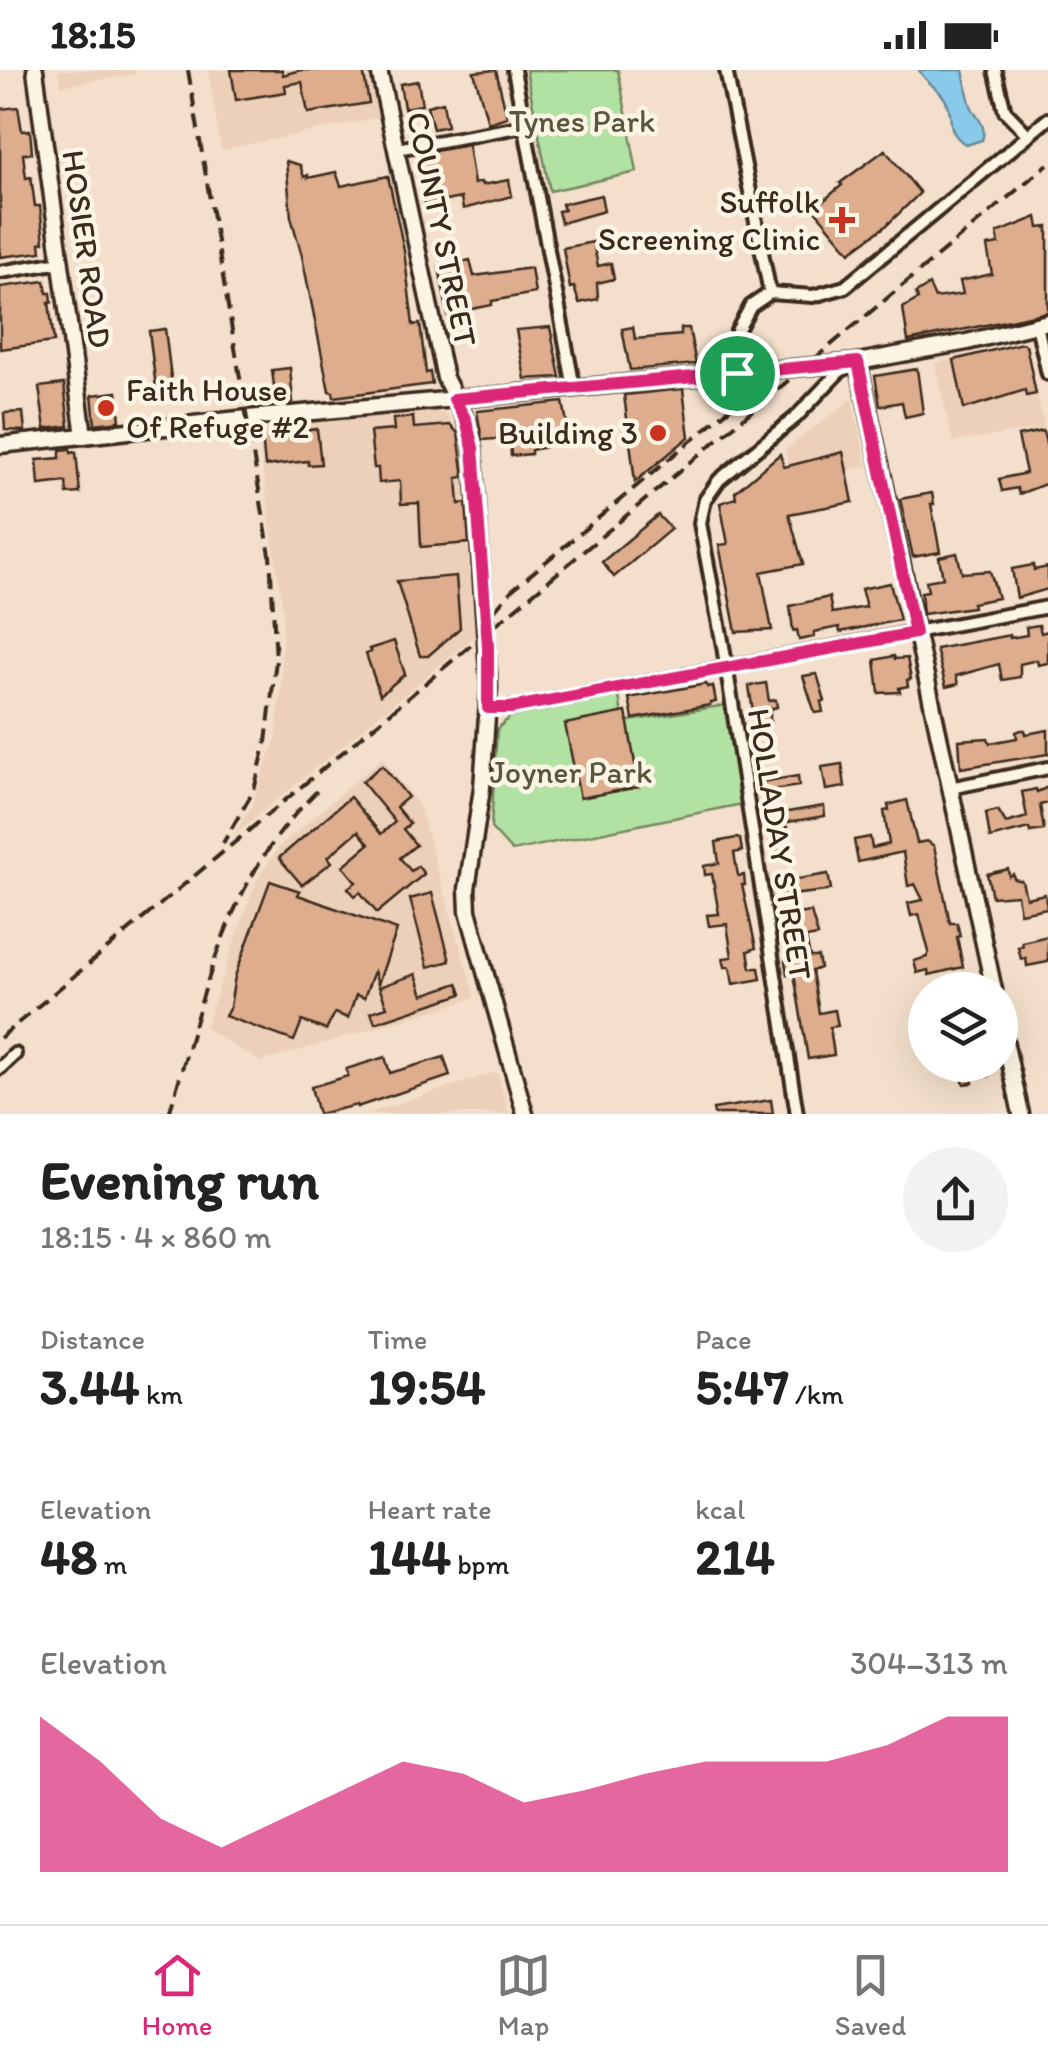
<!DOCTYPE html>
<meta charset="utf-8">
<style>
body{margin:0;font-family:Itim,sans-serif;background:#f2f2f2;color:#222;height:100vh;display:flex;flex-direction:column;font-size:38px;white-space:nowrap}
*{box-sizing:border-box;margin:0}
p{font-size:32px;color:#767676}
.icon{flex:none;width:55px;height:55px;fill:none;stroke:currentColor;stroke-width:2;stroke-linecap:round;stroke-linejoin:round}
.map{position:relative;height:1044px;overflow:hidden}
.drawer{display:flex;flex-direction:column;background:#fff;flex:1}
.drawer>*{flex:none}
.tools{position:absolute;left:908px;top:902px;display:grid;gap:20px}
.tools a{display:grid;place-items:center;width:110px;height:110px;border-radius:50%;background:#fff;box-shadow:0 10px 40px #0002;font-size:50px}
.pin{position:absolute;display:grid;place-items:center;width:85px;height:85px;color:#fff;margin:-42px;border:5px solid #fff;border-radius:50%;box-shadow:0 2px 10px #0007}
.round{display:grid;place-items:center;flex:none;width:105px;height:105px;border-radius:52px;background:#f2f2f2}
.headline{display:flex;align-items:center;justify-content:space-between;height:170px;padding:0 40px}
h1{font-size:55px;font-weight:800;line-height:75px}
.figures{display:grid;grid-template-columns:repeat(3,1fr);gap:15px;height:170px;padding:10px 40px}
.figures div{display:grid;align-content:center}
.figures b{font-size:50px;font-weight:800}
.figures small{font-size:28px;font-weight:400}
.figures p{font-size:28px}
.chart{height:280px;padding:20px 40px}
.chart p{display:flex;justify-content:space-between}
.chart svg{width:100%;height:180px;margin-top:10px;fill:#db2777;opacity:.7}
.status{display:flex;justify-content:space-between;align-items:center;height:70px;padding:0 50px;background:#fff;direction:ltr}
.status svg{height:28px;fill:currentColor}
.dock{display:flex;justify-content:space-around;align-items:center;height:140px;border-top:2px solid #e0e0e0;background:#fff;font-size:28px;color:#767676}
.dock a{display:grid;justify-items:center;gap:5px}
.dock .current{color:#db2777}
.map>svg:first-child{display:block}
</style>
<div class="status"><b>18:15</b><svg viewBox="0 0 49 12"><path d="M0 12V9h3v3zM5 12V6h3v6zM10 12V3h3v9zM15 12V0h3v12zM26 1h20v11H26zM47 4h2v5h-2z"/></svg></div>
<div class="map">
<svg width="1048" height="1044" viewBox="0 0 1048 1044">
<rect width="100%" height="100%" fill="#f3dfcb"/>
<filter id="ink" filterUnits="userSpaceOnUse"><feTurbulence type="fractalNoise" baseFrequency=".01" numOctaves="2"/><feDisplacementMap in="SourceGraphic" scale="20" xChannelSelector="R" yChannelSelector="G"/><feConvolveMatrix kernelMatrix="1 2 1 2 8 2 1 2 1" color-interpolation-filters="sRGB"/></filter>
<g filter="url(#ink)">
<g fill="#ecd0b9">
<polygon points="59,0 136,0 136,4 61,16"/>
<polygon points="208,0 366,0 381,47 221,80"/>
<polygon points="1026,272 1044,358 953,372 935,293"/>
<polygon points="852,329 867,396 792,412 785,380"/>
<polygon points="425,339 437,340 447,346 467,370 481,561 233,766 251,737 276,668 281,617 283,540 257,360"/>
<polygon points="382,688 419,736 475,928 260,992 205,958 252,822 260,804 281,775"/>
<polygon points="497,1002 509,1044 366,1044"/>
</g>
<g fill="#b1e2a3" stroke="#768660" stroke-width="2.5">
<polygon points="526,0 618,0 637,102 550,121"/>
<polygon points="619,626 623,652 726,635 742,734 512,781 491,758 497,659 510,647"/>
</g>
<path fill="#89caea" stroke="#6a8a98" stroke-width="2.5" d="M919,0h44c2,11 4,22 7,33 4,14 18,20 12,37l-16,5c-23,-17 -10,-24 -20,-44 -6,-13 -20,-17 -27,-31z"/>
<g fill="#ddad8e" stroke="#3b2a1e" stroke-width="2.5">
<polygon points="231,0 282,0 283,5 300,0 363,0 369,33 308,43 302,12 285,15 286,22 236,30"/>
<polygon points="496,0 507,47 488,53 474,2"/>
<polygon points="418,11 422,35 404,38 400,14"/>
<polygon points="443,32 447,56 433,59 427,36"/>
<polygon points="18,37 22,61 30,60 32,83 23,84 26,108 31,107 35,136 40,136 44,172 40,173 41,182 0,187 0,39"/>
<polygon points="468,75 474,114 481,112 482,115 509,110 512,126 463,139 461,128 425,135 418,84"/>
<polygon points="885,80 920,123 887,155 850,182 814,139 842,115 840,113"/>
<polygon points="286,91 300,95 304,107 308,105 308,108 336,102 341,116 388,106 404,180 413,255 420,254 426,303 430,302 432,314 334,327 333,322 329,321 302,186 291,147"/>
<polygon points="601,125 604,141 561,153 558,141 564,140 562,134"/>
<polygon points="1037,147 1039,158 1048,157 1048,242 908,271 903,238 918,229 916,223 929,215 935,228 963,224 960,211 992,204 987,176 999,174 997,163"/>
<polygon points="593,172 598,196 611,193 614,209 597,213 598,229 579,233 574,217 570,218 563,178"/>
<polygon points="470,190 474,206 531,198 535,223 492,231 492,235 467,240 468,247 449,251 439,197"/>
<polygon points="45,211 47,223 51,223 52,232 49,232 54,272 0,279 0,217"/>
<polygon points="550,257 560,307 525,309 516,260"/>
<polygon points="633,257 635,269 681,265 681,258 689,258 696,294 630,300 622,259"/>
<polygon points="165,259 173,324 157,326 149,261"/>
<polygon points="1022,273 1026,275 1036,324 1026,326 1025,320 964,339 954,290"/>
<polygon points="290,298 293,332 281,334 279,316 274,316 272,300"/>
<polygon points="917,299 923,343 905,347 902,332 880,336 875,306"/>
<polygon points="64,314 69,356 45,359 39,317"/>
<polygon points="683,319 689,367 635,412 624,325"/>
<polygon points="117,322 120,351 95,354 92,325"/>
<polygon points="563,332 570,369 546,371 546,377 531,380 531,384 511,386 510,368 482,370 477,341"/>
<polygon points="23,342 25,361 5,360 4,343"/>
<polygon points="413,347 414,358 450,355 458,363 464,407 457,408 459,434 466,433 469,473 421,477 419,433 401,434 400,411 379,413 378,398 374,398 370,362 394,360 393,349"/>
<polygon points="300,357 301,361 317,359 321,394 308,395 308,391 265,396 262,365"/>
<polygon points="1043,361 1048,382 1048,413 1019,424 1017,418 1002,421 999,409 1026,403 1018,366"/>
<polygon points="70,379 71,383 76,382 80,423 67,424 66,412 39,415 37,390 60,388 60,380"/>
<polygon points="843,382 853,432 789,444 803,494 761,502 772,560 736,562 719,475 728,474 720,433 736,428 735,422 780,384 784,397"/>
<polygon points="932,423 934,434 931,434 940,482 913,487 900,429"/>
<polygon points="658,445 671,459 614,507 602,492"/>
<polygon points="957,483 962,503 990,501 998,528 972,533 973,537 923,544 921,522 928,521 926,511 943,508 939,487"/>
<polygon points="1033,495 1034,500 1048,497 1048,519 1017,528 1012,499"/>
<polygon points="456,506 460,558 428,586 420,586 397,511"/>
<polygon points="890,513 900,550 840,562 839,557 814,562 814,567 799,570 797,560 793,561 790,536 829,527 832,543 866,537 861,519"/>
<polygon points="1039,555 1041,563 1048,561 1048,593 1038,595 1037,590 1020,594 1020,607 1002,610 999,594 956,606 958,614 946,617 936,579 1010,565 1010,568 1027,565 1026,557"/>
<polygon points="394,571 405,604 380,625 366,584 371,582 369,579"/>
<polygon points="894,586 895,589 907,588 911,609 907,610 908,616 899,618 900,622 879,623 875,590"/>
<polygon points="817,604 825,631 821,632 823,642 815,643 803,606"/>
<polygon points="766,613 769,631 776,630 777,637 770,639 770,654 761,656 758,641 753,642 749,616"/>
<polygon points="706,614 707,617 713,616 716,632 710,633 710,635 633,649 629,628"/>
<polygon points="626,642 639,717 580,728 565,654"/>
<polygon points="1021,660 1025,660 1026,664 1048,660 1048,684 961,698 959,670 988,668 990,673 1017,668 1016,662"/>
<polygon points="842,694 845,717 826,720 822,697"/>
<polygon points="382,695 408,727 396,737 410,754 403,759 416,775 400,788 411,801 418,796 424,804 377,843 360,822 355,826 348,818 356,812 343,796 369,774 358,761 328,787 332,792 302,815 279,788 350,727 381,764 395,752 362,712"/>
<polygon points="798,706 799,716 772,720 773,725 763,726 761,712"/>
<polygon points="1048,717 1048,733 1040,735 1044,760 1030,762 1029,758 990,768 986,743 998,740 1006,753 1027,747 1022,722 1036,719 1037,722"/>
<polygon points="907,730 917,773 927,771 934,776 950,853 957,853 960,866 957,867 963,897 929,905 928,900 917,903 914,891 927,887 929,882 919,844 911,846 908,833 923,830 915,814 908,816 903,782 858,792 854,770 870,767 872,778 889,774 884,741 889,740 888,735"/>
<polygon points="824,736 825,746 782,753 781,743"/>
<polygon points="787,757 791,780 775,782 771,760"/>
<polygon points="736,768 740,769 742,781 734,783 738,806 744,805 745,815 742,815 756,878 748,881 751,898 759,898 761,909 733,914 730,897 725,897 723,888 732,887 727,854 709,856 707,845 719,844 712,804 705,805 704,796 719,793 716,772"/>
<polygon points="1008,799 1009,806 1013,804 1014,809 1022,811 1026,828 1045,824 1047,838 1020,843 1017,825 992,827 987,804"/>
<polygon points="828,804 831,819 826,821 782,826 780,812"/>
<polygon points="270,811 300,821 298,825 397,860 378,914 374,901 364,928 356,925 348,948 335,943 326,960 302,951 294,971 225,946 230,937 235,906"/>
<polygon points="432,823 450,891 428,897 410,829"/>
<polygon points="811,842 818,866 806,868 810,887 818,887 820,898 812,901 819,943 835,940 838,956 830,957 834,985 808,989 794,904 787,905 785,891 788,891 781,850 784,846"/>
<polygon points="1048,866 1048,892 1027,896 1026,888 1021,889 1018,877 1023,876 1022,872"/>
<polygon points="416,904 423,925 458,913 462,924 375,953 371,942 387,937 379,917"/>
<polygon points="385,987 390,1003 444,987 450,1006 357,1037 357,1035 318,1044 311,1017 348,1006 346,999"/>
<polygon points="965,995 987,995 989,1006 972,1009 973,1013 964,1014 958,996"/>
<polygon points="771,1030 773,1044 714,1044 713,1039"/>
</g>
<g fill="none" stroke-linecap="round" stroke-linejoin="round">
<g stroke="#3b2a1e" stroke-width="18">
<g id="street">
<polyline points="514,0 574,318"/>
<polyline points="726,0 770,223"/>
<polyline points="995,0 1005,41 1028,65"/>
<polyline points="397,79 524,56"/>
<polyline points="0,202 61,192"/>
<polyline points="1037,255 1048,304"/>
<polyline points="737,303 737,261 751,236 770,223 813,226 845,217 1048,49"/>
<polyline points="488,638 510,638 1048,537"/>
<polyline points="950,718 1048,698"/>
<polyline points="0,998 15,984"/>
<polyline points="797,1044 723,576 700,453 705,430 719,410 795,348 839,302 852,294"/>
</g>
</g>
<g stroke="#3b2a1e" stroke-width="21">
<g id="secondary">
<polyline points="35,0 84,366"/>
<polyline points="379,0 445,308 466,350 473,378 489,617 482,718 467,819 468,841 525,1044"/>
<polyline points="858,292 994,920"/>
<polyline points="0,375 248,348 858,292 967,272 1048,252"/>
<polyline points="1000,948 1021,1044"/>
</g>
</g>
<use href="#street" stroke="#fcf5e5" stroke-width="10"/>
<use href="#secondary" stroke="#fcf5e5" stroke-width="14"/>
<g stroke="#3b2a1e" stroke-width="4" stroke-dasharray="15 8" stroke-linecap="butt">
<polyline points="188,0 270,485 276,590 266,672 254,720 223,773"/>
<polyline points="479,558 512,520 741,329"/>
<polyline points="0,968 1048,94"/>
<path d="M169,1044c38,-125 53,-231 151,-326"/>
</g>
</g>
</g>
<g fill="none" stroke-linecap="round" stroke-linejoin="round" filter="url(#ink)">
<g stroke="#fff" stroke-width="20">
<polygon id="route" points="858,292 915,563 510,638 488,638 488,576 473,378 466,350 454,329"/>
</g>
<use href="#route" stroke="#db2777" stroke-width="12"/>
</g>
<g fill="#c8321e" stroke="#fcf5e5" stroke-width="4">
<path d="M837 135h10v10h10v10h-10v10h-10v-10h-10v-10h10z"/>
<circle cx="106" cy="338" r="10"/>
<circle cx="658" cy="363" r="10"/>
</g>
<g text-anchor="middle" stroke-width="9" stroke-linejoin="round" paint-order="stroke">
<g font-size="32" fill="#58583f" stroke="#fcf5e5">
<text x="582" y="62">Tynes Park</text>
<text x="571" y="713">Joyner Park</text>
</g>
<g font-size="32" fill="#3b2a1e" stroke="#fcf5e5" text-anchor="end">
<text x="820" y="143">Suffolk<tspan x="820" dy="37">Screening Clinic</tspan></text>
<text x="126" y="331" text-anchor="start">Faith House<tspan x="126" dy="37">Of Refuge #2</tspan></text>
<text x="638" y="374">Building 3</text>
</g>
<g font-size="32" fill="#3b2a1e" stroke="#fcf5e5">
<text transform="translate(442 159) rotate(78)" y="11">COUNTY STREET</text>
<text transform="translate(87 179) rotate(82)" y="11">HOSIER ROAD</text>
<text transform="translate(780 774) rotate(81)" y="11">HOLLADAY STREET</text>
</g>
</g>
</svg>
<div class="tools">
<a><svg class="icon" aria-label="layers" viewBox="0 0 24 24"><path d="M12 4l9 5-9 5-9-5zM3 14l9 5 9-5"/></svg></a>
</div>
<div class="pin" style="left:737px;top:303px;background:#1e9e55"><svg class="icon" aria-label="arrive" viewBox="0 0 24 24"><path d="M6 21V4h12l-3 4 3 4H6"/></svg></div>
</div>
<section class="drawer">
<div class="headline"><div><h1>Evening run</h1><p>18:15 · 4 × 860 m</p></div><a class="round"><svg class="icon" aria-label="share" viewBox="0 0 24 24"><path d="M12 15V3M7 8l5-5 5 5M5 13v7h14v-7"/></svg></a></div>
<div class="figures">
<div><p>Distance</p><b>3.44<small> km</small></b></div>
<div><p>Time</p><b>19:54</b></div>
<div><p>Pace</p><b>5:47<small> /km</small></b></div>
</div>
<div class="figures">
<div><p>Elevation</p><b>48<small> m</small></b></div>
<div><p>Heart rate</p><b>144<small> bpm</small></b></div>
<div><p>kcal</p><b>214</b></div>
</div>
<div class="chart"><p><span>Elevation</span>304–313 m</p>
<svg viewBox="0 0 160 44" preserveAspectRatio="none"><path d="M0 44V6L10 17L20 31L30 38L40 31L50 24L60 17L70 20L80 27L90 24L100 20L110 17L120 17L130 17L140 13L150 6L160 6V44z"/></svg>
</div>
</section>
<nav class="dock">
<a class="current"><svg class="icon" aria-label="home" viewBox="0 0 24 24"><path d="M3 11l9-7 9 7M6 9v11h12V9"/></svg>Home</a>
<a><svg class="icon" aria-label="map" viewBox="0 0 24 24"><path d="M3 6l6-2 6 2 6-2v14l-6 2-6-2-6 2zM9 4v14M15 6v14"/></svg>Map</a>
<a><svg class="icon" aria-label="saved" viewBox="0 0 24 24"><path d="M7 4h10v16l-5-4-5 4z"/></svg>Saved</a>
</nav>
